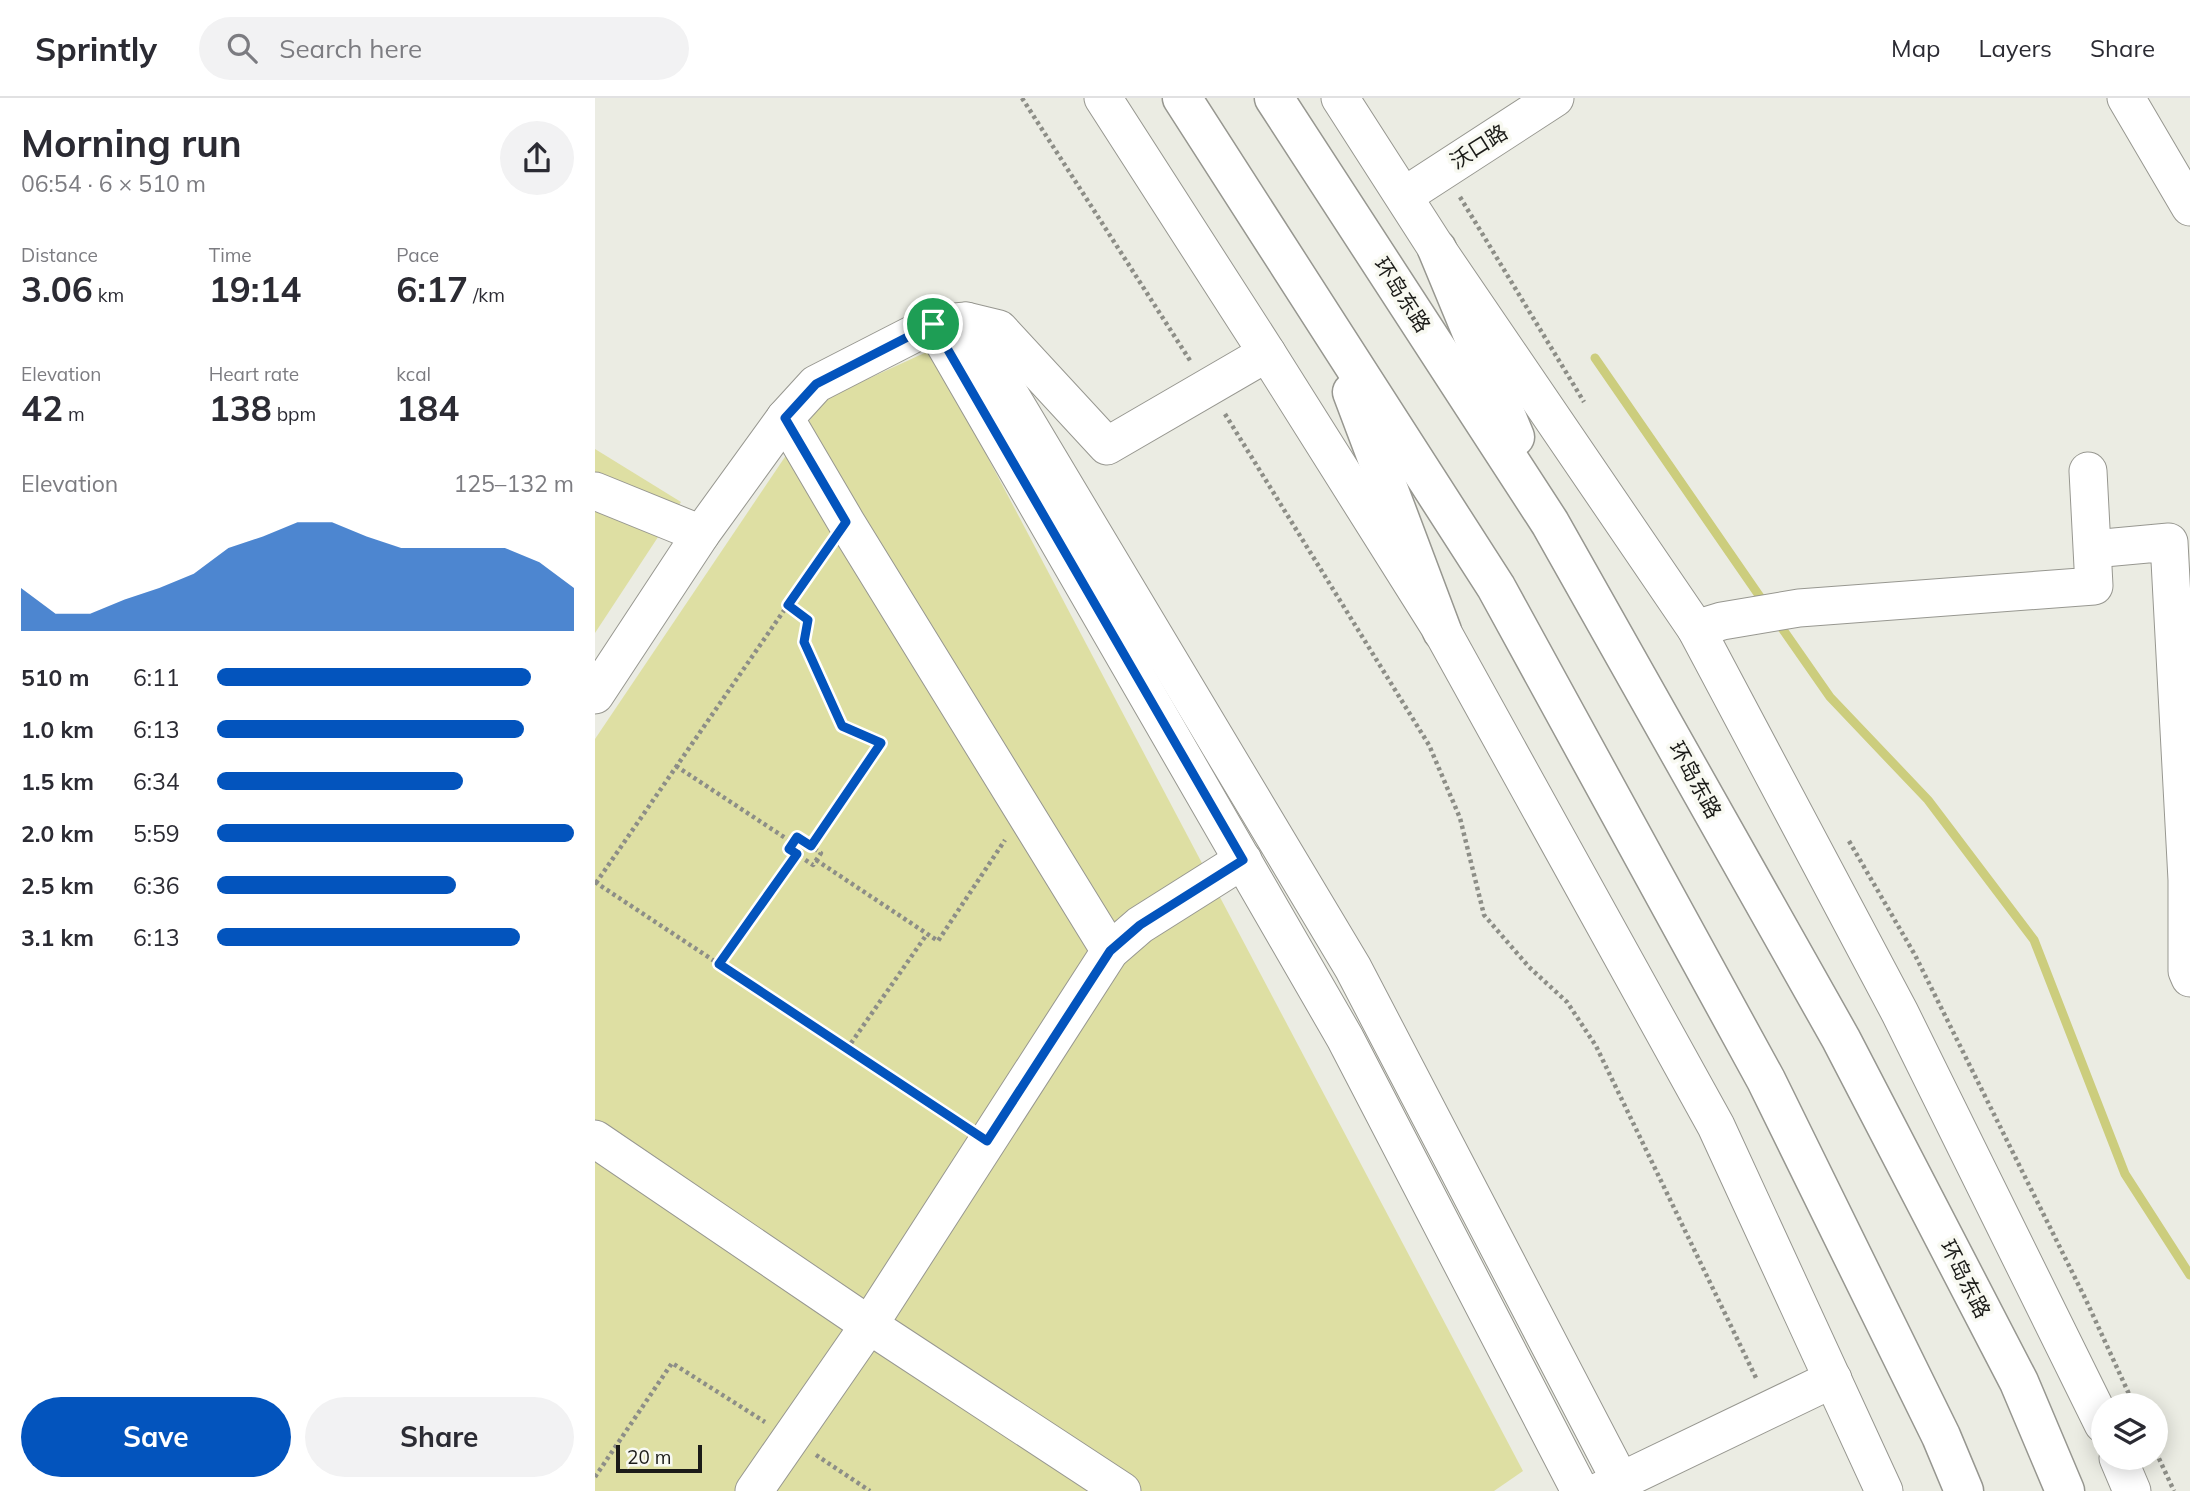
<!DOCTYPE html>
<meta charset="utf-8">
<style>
body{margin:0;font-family:Mulish,"Noto Sans SC",sans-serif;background:#f2f2f3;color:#2b2b33;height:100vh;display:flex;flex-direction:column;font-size:26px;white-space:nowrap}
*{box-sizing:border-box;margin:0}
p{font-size:23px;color:#7c7c81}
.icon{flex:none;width:38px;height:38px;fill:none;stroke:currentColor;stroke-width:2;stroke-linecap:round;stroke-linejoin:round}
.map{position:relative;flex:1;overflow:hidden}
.drawer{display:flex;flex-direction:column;background:#fff;width:595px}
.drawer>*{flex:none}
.tools{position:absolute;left:1496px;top:1295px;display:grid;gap:14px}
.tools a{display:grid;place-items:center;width:77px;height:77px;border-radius:50%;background:#fff;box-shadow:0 4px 18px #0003;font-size:35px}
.scale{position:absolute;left:21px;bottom:18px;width:86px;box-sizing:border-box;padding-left:7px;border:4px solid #1b1b18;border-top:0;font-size:19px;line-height:24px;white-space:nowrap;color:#1b1b18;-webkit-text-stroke:5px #f8f9f1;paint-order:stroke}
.pin{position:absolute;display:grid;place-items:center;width:60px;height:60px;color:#fff;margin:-30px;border:4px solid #fff;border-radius:50%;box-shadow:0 2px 7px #0007}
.round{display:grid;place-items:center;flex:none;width:74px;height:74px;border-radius:37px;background:#f2f2f3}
.head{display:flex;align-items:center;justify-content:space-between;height:119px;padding:0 21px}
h1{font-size:38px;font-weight:700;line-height:52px}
.metrics{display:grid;grid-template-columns:repeat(3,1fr);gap:10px;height:119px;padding:7px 21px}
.metrics div{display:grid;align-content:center}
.metrics b{font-size:35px;font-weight:700}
.metrics small{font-size:19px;font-weight:400}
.metrics p{font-size:19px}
.chart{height:196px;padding:14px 21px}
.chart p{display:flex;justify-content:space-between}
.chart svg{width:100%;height:126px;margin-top:7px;fill:#0354bd;opacity:.7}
.button{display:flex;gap:14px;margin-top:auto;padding:14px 21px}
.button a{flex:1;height:80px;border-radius:42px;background:#0354bd;color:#fff;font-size:28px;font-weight:700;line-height:80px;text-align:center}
.button a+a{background:#f2f2f3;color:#2b2b33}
ul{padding:0 21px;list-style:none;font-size:23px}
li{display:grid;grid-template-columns:112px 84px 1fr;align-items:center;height:52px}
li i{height:18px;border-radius:9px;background:#0354bd}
header{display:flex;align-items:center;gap:42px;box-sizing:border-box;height:98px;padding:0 35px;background:#fff;border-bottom:2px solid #e1e1e2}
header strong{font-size:33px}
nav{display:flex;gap:38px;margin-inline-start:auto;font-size:24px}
.search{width:490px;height:63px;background:#f2f2f3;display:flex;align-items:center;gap:18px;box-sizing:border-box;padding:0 24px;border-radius:38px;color:#7c7c81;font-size:26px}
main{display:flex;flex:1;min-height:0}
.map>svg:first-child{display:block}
</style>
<header>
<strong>Sprintly</strong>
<div class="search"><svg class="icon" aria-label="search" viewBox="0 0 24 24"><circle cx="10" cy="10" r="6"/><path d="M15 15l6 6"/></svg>Search here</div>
<nav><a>Map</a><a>Layers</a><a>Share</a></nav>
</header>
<main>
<section class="drawer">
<div class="head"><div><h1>Morning run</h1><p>06:54 · 6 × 510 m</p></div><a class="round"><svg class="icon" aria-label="share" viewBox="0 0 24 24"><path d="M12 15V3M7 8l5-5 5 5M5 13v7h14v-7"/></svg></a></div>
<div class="metrics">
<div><p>Distance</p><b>3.06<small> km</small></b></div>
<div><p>Time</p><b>19:14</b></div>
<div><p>Pace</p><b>6:17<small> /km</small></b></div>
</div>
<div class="metrics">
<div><p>Elevation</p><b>42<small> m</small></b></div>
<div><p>Heart rate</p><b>138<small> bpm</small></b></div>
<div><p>kcal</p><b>184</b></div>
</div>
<div class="chart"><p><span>Elevation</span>125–132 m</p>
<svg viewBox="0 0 160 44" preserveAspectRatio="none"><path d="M0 44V29L10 38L20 38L30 33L40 29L50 24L60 15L70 11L80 6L90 6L100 11L110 15L120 15L130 15L140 15L150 20L160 29V44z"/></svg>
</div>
<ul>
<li><b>510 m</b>6:11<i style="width:88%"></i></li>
<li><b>1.0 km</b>6:13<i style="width:86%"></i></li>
<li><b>1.5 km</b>6:34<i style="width:69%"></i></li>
<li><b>2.0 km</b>5:59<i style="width:100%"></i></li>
<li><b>2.5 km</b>6:36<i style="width:67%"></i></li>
<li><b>3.1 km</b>6:13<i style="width:85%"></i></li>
</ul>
<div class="button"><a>Save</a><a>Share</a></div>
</section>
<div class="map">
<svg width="1595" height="1393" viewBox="0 0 1595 1393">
<rect width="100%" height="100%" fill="#ebece3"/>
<g fill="#dedfa3">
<polygon points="336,252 928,1373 899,1393 0,1393 0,641 229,301"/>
<polygon points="0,351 86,404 0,535"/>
</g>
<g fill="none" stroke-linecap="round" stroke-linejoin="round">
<g stroke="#cccd7d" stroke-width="9">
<polyline points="1000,260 1170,506"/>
<polyline points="1182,523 1235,599 1333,702 1439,842 1530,1076 1595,1177"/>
</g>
<g stroke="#979790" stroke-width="39">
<g id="minor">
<polyline points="508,0 672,255 847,533 1121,1028 1289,1393"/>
<polyline points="745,0 842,151 1101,531 1305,915 1508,1326"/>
<polyline points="1531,0 1595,109"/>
<polyline points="809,98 960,0"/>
<polyline points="371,223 758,870 1026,1384"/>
<polyline points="360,224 371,223 404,231 512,348 672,255"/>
<polyline points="190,320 251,424 515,853"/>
<polyline points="0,393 106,436"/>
<polyline points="1498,451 1574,444 1592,782 1592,873 1595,880"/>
<polyline points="1101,531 1127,523 1204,510 1499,488 1493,373"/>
<polyline points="0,597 106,436 190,320 221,286 338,226 750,940 985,1393"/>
<polyline points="0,1041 274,1227 527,1393"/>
<polyline points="1523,1360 1537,1393"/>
<polyline points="159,1393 274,1227 515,853 545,827 648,762"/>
<polyline points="1005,1393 1238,1281"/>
</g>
</g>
<g stroke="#979790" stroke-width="41">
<g id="major">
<polyline points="587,0 901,489 1171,982 1346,1338 1369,1393"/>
<polyline points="679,0 955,425 1246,941 1424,1284 1470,1393"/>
<polyline points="842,151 920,339"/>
<polyline points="757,294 847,533"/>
</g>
</g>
<g stroke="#8d8e87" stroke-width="4.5" stroke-dasharray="3.5 3.5" stroke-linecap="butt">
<polyline points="427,0 596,264"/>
<polyline points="865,99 989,304"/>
<polyline points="630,316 834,647 865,720 889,817 934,869 972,904 1001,948 1162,1282"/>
<polyline points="193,507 213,521 209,544 247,628 286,645 216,748"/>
<polyline points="81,668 198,745"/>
<polygon points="202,739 226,755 218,767 194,751"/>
<polyline points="1254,743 1320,857 1491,1202 1539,1307"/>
<polyline points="221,762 343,843 410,742"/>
<polyline points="0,784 367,1027"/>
<polyline points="1,785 230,453"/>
<polyline points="124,866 202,756"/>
<polyline points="252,951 332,836"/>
<polyline points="1561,1354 1579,1393"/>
<polyline points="221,1357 275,1393"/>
<polyline points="0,1379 77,1265 170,1324"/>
</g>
<use href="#minor" stroke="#fff" stroke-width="37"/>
<use href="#major" stroke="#fff" stroke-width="38"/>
</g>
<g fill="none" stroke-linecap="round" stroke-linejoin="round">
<g stroke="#fff" stroke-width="14">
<polygon id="route" points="338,226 648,762 545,827 515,853 392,1043 124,866 202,756 194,751 202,739 216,748 286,645 247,628 209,544 213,522 193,507 251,424 190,320 221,286"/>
</g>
<use href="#route" stroke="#0354bd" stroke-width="9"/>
</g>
<g text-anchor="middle" stroke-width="7" stroke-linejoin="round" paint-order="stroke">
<g font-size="21" fill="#1b1b18" stroke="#f8f9f1">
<text transform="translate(884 49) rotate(-32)" y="7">沃口路</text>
<text transform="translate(807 197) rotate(57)" y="7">环岛东路</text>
<text transform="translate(1100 682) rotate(61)" y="7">环岛东路</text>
<text transform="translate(1370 1181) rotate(63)" y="7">环岛东路</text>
</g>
</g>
</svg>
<div class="tools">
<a><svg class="icon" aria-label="layers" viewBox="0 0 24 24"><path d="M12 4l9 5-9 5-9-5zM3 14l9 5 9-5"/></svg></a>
</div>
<div class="scale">20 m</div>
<div class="pin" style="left:338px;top:226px;background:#1e9e55"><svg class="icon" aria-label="arrive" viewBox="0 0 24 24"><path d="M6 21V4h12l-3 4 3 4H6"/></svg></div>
</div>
</main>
